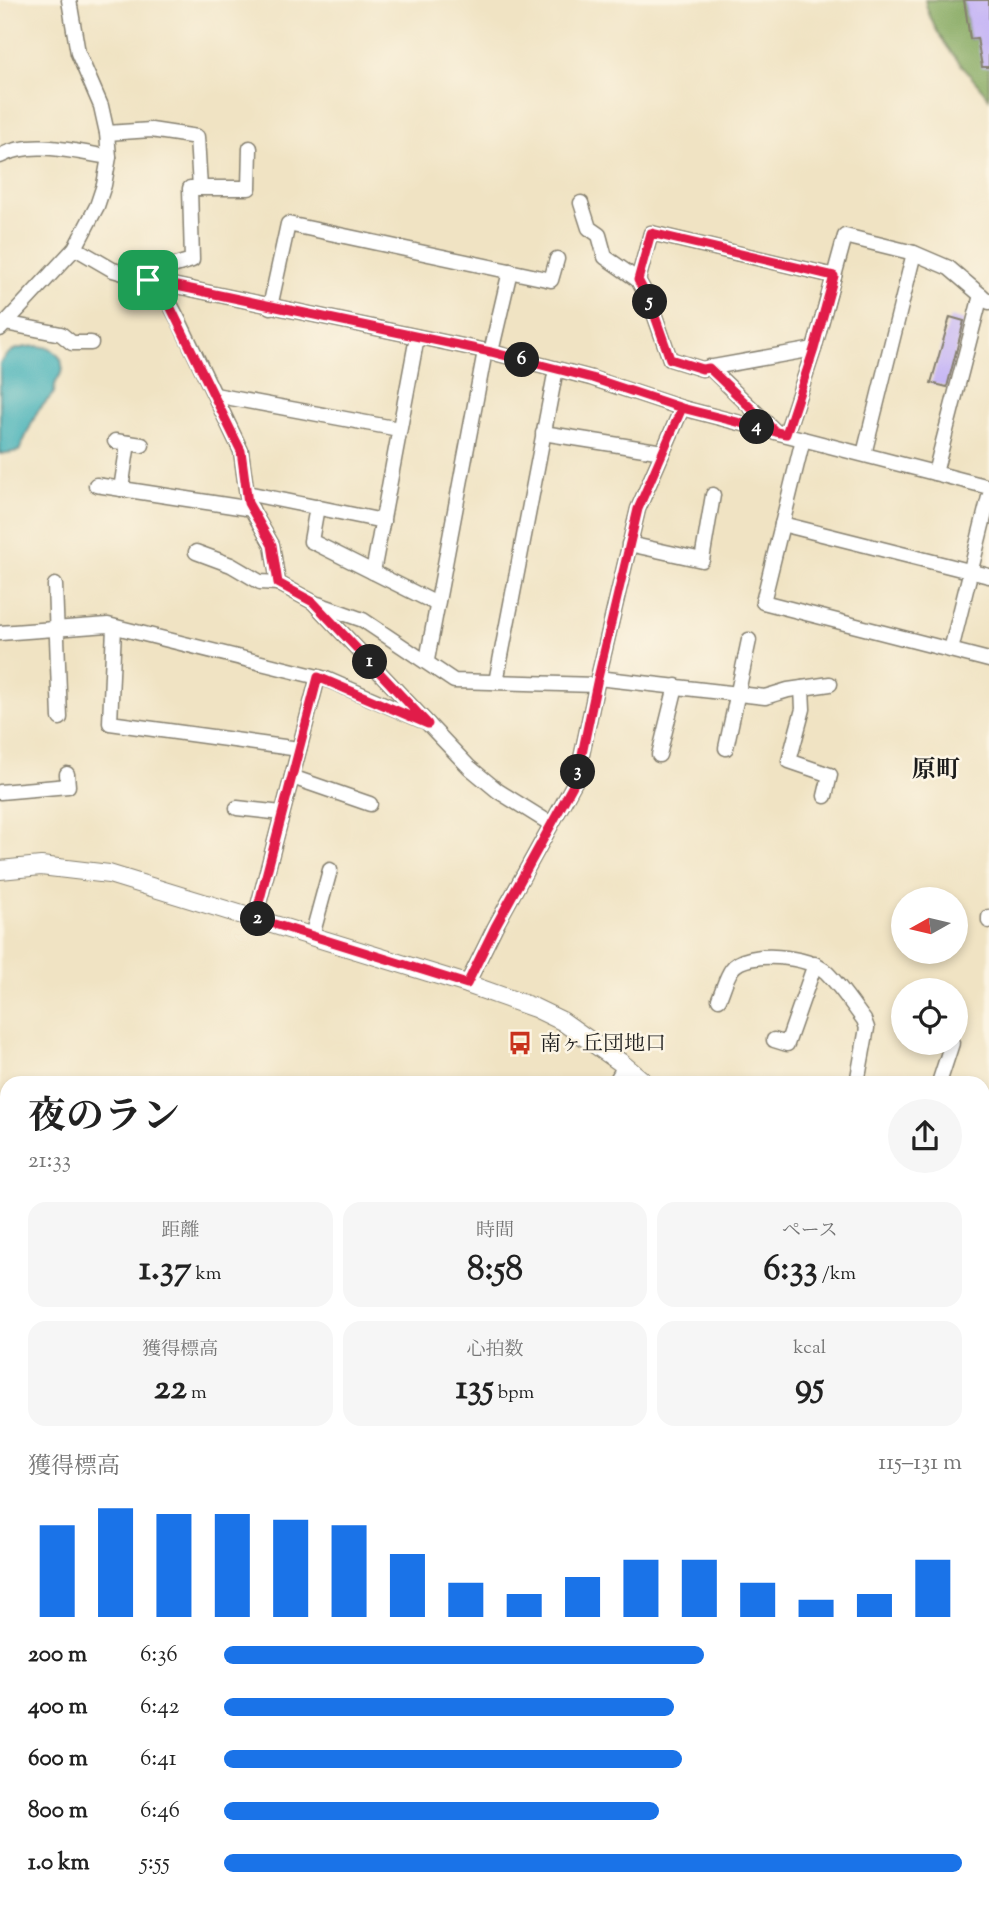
<!DOCTYPE html>
<html lang="ja">
<meta charset="utf-8">
<style>
body{margin:0;font-family:"Sorts Mill Goudy","Noto Serif JP",serif;background:#f6f6f6;color:#222;height:100vh;display:flex;flex-direction:column;font-size:26px;white-space:nowrap}
*{box-sizing:border-box;margin:0}
p{font-size:23px;color:#767676}
.icon{flex:none;width:38px;height:38px;fill:none;stroke:currentColor;stroke-width:2;stroke-linecap:round;stroke-linejoin:round}
.map{position:relative;flex:1;overflow:hidden}
.panel{position:absolute;left:0px;top:1076px;width:990px;height:831px;display:flex;flex-direction:column;background:#fff;border-radius:21px 21px 0 0;box-shadow:0 4px 10px #0003}
.panel>*{flex:none}
.needle{width:46px;rotate:262deg}
.fabs{position:absolute;left:891px;top:887px;display:grid;gap:14px}
.fabs a{display:grid;place-items:center;width:77px;height:77px;border-radius:50%;background:#fff;box-shadow:0 4px 10px #0003;font-size:35px}
.pin{position:absolute;display:grid;place-items:center;width:60px;height:60px;color:#fff;margin:-30px;border-radius:14px;box-shadow:0 4px 10px #0006}
.km{position:absolute;width:35px;height:35px;margin:-18px;border-radius:50%;background:#222;color:#fff;font-size:19px;line-height:35px;text-align:center}
.round{display:grid;place-items:center;flex:none;width:74px;height:74px;border-radius:37px;background:#f6f6f6}
.headline{display:flex;align-items:center;justify-content:space-between;height:119px;padding:0 28px}
h1{font-size:38px;font-weight:700;line-height:52px}
.figures{display:grid;grid-template-columns:repeat(3,1fr);gap:10px;height:119px;padding:7px 28px}
.figures div{display:grid;align-content:center;border-radius:18px;background:#f6f6f6;text-align:center}
.figures b{font-size:35px;font-weight:700}
.figures small{font-size:19px;font-weight:400}
.figures p{font-size:19px}
.chart{height:196px;padding:14px 28px}
.chart p{display:flex;justify-content:space-between}
.chart svg{width:100%;height:126px;margin-top:7px;stroke:#1a73e8;stroke-width:6}
ul{padding:0 28px;list-style:none;font-size:23px}
li{display:grid;grid-template-columns:112px 84px 1fr;align-items:center;height:52px}
li i{height:18px;border-radius:9px;background:#1a73e8}
.map>svg:first-child{display:block}
</style>
<div class="map">
<svg width="989" height="1906" viewBox="0 0 989 1906">
<rect width="100%" height="100%" fill="#fcf5e5"/>
<filter id="ink" filterUnits="userSpaceOnUse"><feTurbulence type="fractalNoise" baseFrequency=".0143" numOctaves="2"/><feDisplacementMap in="SourceGraphic" scale="14" xChannelSelector="R" yChannelSelector="G"/><feConvolveMatrix kernelMatrix="1 2 1 2 8 2 1 2 1" color-interpolation-filters="sRGB"/></filter>
<filter id="wash" filterUnits="userSpaceOnUse"><feTurbulence type="fractalNoise" baseFrequency=".00686" numOctaves="4" result="noise"/><feDisplacementMap in="SourceGraphic" scale="28" xChannelSelector="R" yChannelSelector="G"/><feGaussianBlur stdDeviation="1.57" result="paint"/><feColorMatrix in="noise" values="0 0 0 0 0 0 0 0 0 0 0 0 0 0 0 0 0 1.4 0 .05"/><feComposite in="paint" operator="in"/></filter>
<g filter="url(#wash)">
<rect width="100%" height="100%" fill="#f0e3c3"/>
<path fill="#80a65c" stroke="#4e613c" stroke-width="2" d="M925,0h39l6,39 7,-1 12,15v45c-23,-29 -57,-61 -64,-98z"/>
<path fill="#3badb5" stroke="#2c6468" stroke-width="2" d="M38,346l12,2 6,5 5,6 2,11 -8,14 -1,9 -17,19 -18,39 -19,3v-90c8,-16 22,-17 38,-18z"/>
<g fill="none" stroke-linecap="round" stroke-linejoin="round">
<g stroke="#3badb5" stroke-width="28">
<polyline points="0,1615 7,1612"/>
<polyline points="984,1679 989,1680"/>
</g>
</g>
<g id="blocks">
<g fill="#c0aff7">
<polygon points="964,0 989,0 989,67 982,67 977,38 970,39"/>
<polygon points="950,317 964,321 947,387 931,383"/>
</g>
</g>
</g>
<g filter="url(#ink)">
<use href="#blocks" fill-opacity="0" stroke="#868070" stroke-width="2"/>
<g fill="none" stroke-linecap="round" stroke-linejoin="round">
<g stroke="#868070" stroke-width="17">
<g id="minor">
<polyline points="107,133 151,130 197,137 200,188"/>
<path d="M0,156c33,-17 74,-4 109,1"/>
<polyline points="581,203 589,228 599,235 605,257 638,280 650,302 670,359 702,369 814,349"/>
<polyline points="75,248 113,270 148,280 491,352 591,378 682,408 989,487"/>
<polyline points="148,280 159,270 192,260 190,188 249,188 250,148"/>
<polyline points="638,280 651,233 834,276"/>
<polyline points="149,281 168,300 181,325 241,451 248,503 272,545 278,583 313,602 469,767 498,791 551,824"/>
<polyline points="270,307 288,224 551,280 557,259"/>
<polyline points="5,323 61,334 72,343 91,343"/>
<polyline points="0,329 75,248 97,206 104,185 109,157 107,133 101,106 78,53 69,0"/>
<polyline points="491,352 510,271"/>
<polyline points="709,367 774,430"/>
<polyline points="215,395 399,429"/>
<polyline points="543,433 663,452"/>
<polyline points="786,434 814,349 845,236 914,253 949,268 989,302"/>
<polyline points="803,439 763,602 989,660"/>
<polyline points="115,441 142,445"/>
<polyline points="864,454 914,253"/>
<polyline points="935,473 981,295"/>
<polyline points="96,485 252,509"/>
<polyline points="121,489 128,443"/>
<polyline points="247,493 383,521"/>
<polyline points="317,507 311,541 437,604"/>
<polyline points="782,524 989,576"/>
<polyline points="629,544 702,560 713,495"/>
<polyline points="196,552 231,565 260,582 278,583"/>
<polyline points="373,572 417,337"/>
<polyline points="55,585 60,718"/>
<polyline points="318,604 363,620 454,681 596,685"/>
<polyline points="114,627 110,723 299,749"/>
<polyline points="0,633 108,625 326,679 421,720"/>
<polyline points="951,650 989,497"/>
<polyline points="427,660 485,351"/>
<polyline points="598,678 765,697 788,690 830,684"/>
<polyline points="496,682 556,369"/>
<polyline points="802,688 803,709 789,761 830,775 825,796"/>
<polyline points="726,748 749,640"/>
<polyline points="659,755 676,686"/>
<polyline points="292,777 370,804"/>
<polyline points="0,792 68,786 67,774"/>
<polyline points="237,808 282,813"/>
<polyline points="989,917 989,921"/>
<polyline points="255,918 318,677"/>
<polyline points="312,936 330,870"/>
<polyline points="467,984 495,927 577,778 598,678 638,509 682,408"/>
<path d="M719,999c4,-9 7,-22 13,-30 14,-20 79,-13 95,4 14,14 25,31 37,47l3,8 -10,55"/>
<polyline points="774,1040 787,1044 815,964"/>
<polyline points="615,1083 625,1066"/>
<polyline points="939,1083 952,1043"/>
<polyline points="984,1445 989,1447"/>
<polyline points="984,1632 989,1632"/>
<polyline points="0,1668 7,1664"/>
<polyline points="984,1724 989,1724"/>
<polyline points="106,1900 110,1906"/>
<polyline points="676,1900 678,1906"/>
<polyline points="36,1906 47,1900"/>
</g>
</g>
<g stroke="#868070" stroke-width="20">
<g id="tertiary">
<polyline points="0,870 41,866 109,874 467,984 535,1008 562,1021 620,1062 645,1083"/>
<polyline points="984,1265 989,1266"/>
</g>
</g>
<g stroke="#868070" stroke-width="27">
<g id="trunk">
<polyline points="984,1823 989,1821"/>
<polyline points="984,1845 989,1843"/>
<polyline points="747,1906 763,1900"/>
<polyline points="809,1906 824,1900"/>
</g>
</g>
<use href="#minor" stroke="#fff" stroke-width="14"/>
<use href="#tertiary" stroke="#fff" stroke-width="18"/>
<use href="#trunk" stroke="#fff" stroke-width="24"/>
</g>
</g>
<g fill="none" stroke-linecap="round" stroke-linejoin="round" filter="url(#ink)">
<g stroke="#fff" stroke-width="14">
<polyline id="route" points="148,280 167,300 241,451 248,503 272,545 278,583 313,602 428,724 318,677 255,918 467,984 495,927 577,778 598,678 638,509 682,408 776,432 786,434 814,349 834,276 651,233 638,280 650,302 670,359 702,369 709,368 776,432 682,408 592,378 491,352 148,280"/>
</g>
<use href="#route" stroke="#e11d48" stroke-width="9"/>
</g>
<defs>
<g id="bus-bare" transform="scale(1.89)"><path d="M-5-6H5V4H4V6H2V4H-2V6H-4V4H-5ZM-3.5-4V0h7V-4ZM-3.5 1.2v1.5H-2V1.2ZM2 1.2v1.5H3.5V1.2Z" fill="#c8321e" stroke="#fcf5e5" stroke-width="2.5" paint-order="stroke"/></g>
</defs>
<g fill-rule="evenodd">
<use href="#bus-bare" x="520" y="1043"/>
</g>
<g text-anchor="middle" stroke-width="5" stroke-linejoin="round" paint-order="stroke">
<g font-size="21" fill="#1c1c1c" stroke="#fcf5e5" text-anchor="start">
<text x="540" y="1050">南ヶ丘団地口</text>
</g>
<g font-size="24" font-weight="bold" fill="#1c1c1c" stroke="#fcf5e5">
<text x="936" y="777">原町</text>
</g>
</g>
</svg>
<div class="fabs">
<a><svg class="needle" viewBox="-14 -14 28 28"><path d="M0-13l5 13h-10z" fill="#e53935"/><path d="M0 13l5-13h-10z" fill="#767676"/></svg></a>
<a><svg class="icon" aria-label="locate" viewBox="0 0 24 24"><circle cx="12" cy="12" r="6"/><path d="M12 2v4M12 18v4M2 12h4M18 12h4"/></svg></a>
</div>
<div class="pin" style="left:148px;top:280px;background:#1e9e55"><svg class="icon" aria-label="arrive" viewBox="0 0 24 24"><path d="M6 21V4h12l-3 4 3 4H6"/></svg></div>
<b class="km" style="left:370px;top:662px">1</b>
<b class="km" style="left:258px;top:919px">2</b>
<b class="km" style="left:578px;top:772px">3</b>
<b class="km" style="left:757px;top:427px">4</b>
<b class="km" style="left:650px;top:302px">5</b>
<b class="km" style="left:522px;top:360px">6</b>
<section class="panel">
<div class="headline"><div><h1>夜のラン</h1><p>21:33</p></div><a class="round"><svg class="icon" aria-label="share" viewBox="0 0 24 24"><path d="M12 15V3M7 8l5-5 5 5M5 13v7h14v-7"/></svg></a></div>
<div class="figures">
<div><p>距離</p><b>1.37<small> km</small></b></div>
<div><p>時間</p><b>8:58</b></div>
<div><p>ペース</p><b>6:33<small> /km</small></b></div>
</div>
<div class="figures">
<div><p>獲得標高</p><b>22<small> m</small></b></div>
<div><p>心拍数</p><b>135<small> bpm</small></b></div>
<div><p>kcal</p><b>95</b></div>
</div>
<div class="chart"><p><span>獲得標高</span>115–131 m</p>
<svg viewBox="0 0 160 44" preserveAspectRatio="none"><path d="M5 44V12M15 44V6M25 44V8M35 44V8M45 44V10M55 44V12M65 44V22M75 44V32M85 44V36M95 44V30M105 44V24M115 44V24M125 44V32M135 44V38M145 44V36M155 44V24"/></svg>
</div>
<ul>
<li><b>200 m</b>6:36<i style="width:65%"></i></li>
<li><b>400 m</b>6:42<i style="width:61%"></i></li>
<li><b>600 m</b>6:41<i style="width:62%"></i></li>
<li><b>800 m</b>6:46<i style="width:59%"></i></li>
<li><b>1.0 km</b>5:55<i style="width:100%"></i></li>
</ul>
</section>
</div>
